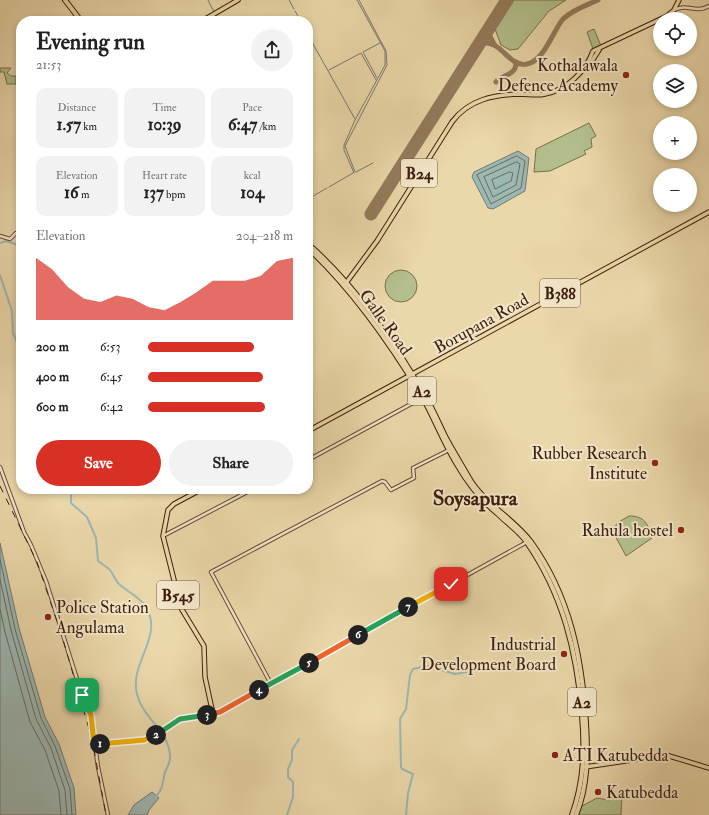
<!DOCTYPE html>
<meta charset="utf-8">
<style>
body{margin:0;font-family:"IM FELL Double Pica",serif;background:#f2f2f2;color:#222;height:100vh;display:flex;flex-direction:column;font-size:15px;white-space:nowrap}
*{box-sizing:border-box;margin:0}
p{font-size:13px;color:#767676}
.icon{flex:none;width:22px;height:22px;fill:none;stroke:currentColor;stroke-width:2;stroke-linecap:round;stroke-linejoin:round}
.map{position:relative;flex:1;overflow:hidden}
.side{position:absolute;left:16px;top:16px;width:297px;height:478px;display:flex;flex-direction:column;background:#fff;border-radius:16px;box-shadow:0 2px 6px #0003}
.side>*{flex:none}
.tools{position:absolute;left:653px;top:12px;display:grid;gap:8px}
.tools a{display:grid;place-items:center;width:44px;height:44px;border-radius:50%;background:#fff;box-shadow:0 2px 6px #0003;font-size:20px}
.pin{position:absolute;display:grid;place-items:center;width:34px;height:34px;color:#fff;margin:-17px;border-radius:8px;box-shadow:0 2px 6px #0006}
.km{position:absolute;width:20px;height:20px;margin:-10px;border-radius:50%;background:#222;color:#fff;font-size:11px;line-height:20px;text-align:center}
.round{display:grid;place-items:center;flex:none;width:42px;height:42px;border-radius:21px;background:#f2f2f2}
.headline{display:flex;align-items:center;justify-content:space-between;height:68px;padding:0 20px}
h1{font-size:22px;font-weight:700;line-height:30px}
.stats{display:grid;grid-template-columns:repeat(3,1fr);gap:6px;height:68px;padding:4px 20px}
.stats div{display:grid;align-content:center;border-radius:10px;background:#f2f2f2;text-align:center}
.stats b{font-size:17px;font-weight:700}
.stats small{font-size:11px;font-weight:400}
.stats p{font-size:11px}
.chart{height:112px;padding:8px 20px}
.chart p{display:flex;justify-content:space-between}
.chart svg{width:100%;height:72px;margin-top:4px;fill:#d93025;opacity:.7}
.cta{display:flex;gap:8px;margin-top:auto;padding:8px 20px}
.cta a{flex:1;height:46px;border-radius:24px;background:#d93025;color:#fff;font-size:16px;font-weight:700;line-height:46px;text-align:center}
.cta a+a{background:#f2f2f2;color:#222}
ul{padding:0 20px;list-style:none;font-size:13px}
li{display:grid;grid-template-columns:64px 48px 1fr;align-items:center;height:30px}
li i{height:10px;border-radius:5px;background:#d93025}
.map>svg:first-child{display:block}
</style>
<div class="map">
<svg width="709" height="815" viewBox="0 0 709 815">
<rect width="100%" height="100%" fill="#ebd8aa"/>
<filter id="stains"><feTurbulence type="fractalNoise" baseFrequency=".005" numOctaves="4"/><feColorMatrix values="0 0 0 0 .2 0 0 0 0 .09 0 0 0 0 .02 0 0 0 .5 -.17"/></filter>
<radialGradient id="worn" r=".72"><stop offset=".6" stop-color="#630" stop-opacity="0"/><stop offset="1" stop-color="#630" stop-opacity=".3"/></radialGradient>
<g fill="#b3c08c" stroke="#786f4d">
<polygon points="514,0 566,0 549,11 518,49 510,50 501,45 495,29"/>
<polygon points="594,29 601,46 593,49 587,32"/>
<polygon points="0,68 11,68 7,73 11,76 16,76 16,84 7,84 4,72 0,72"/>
<polygon points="589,123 596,136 591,139 592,147 584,151 586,154 550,171 534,172 536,149"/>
<circle cx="401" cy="286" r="16"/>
<path d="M629,516c16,0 19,8 23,22l-26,18 -13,-24 4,-9z"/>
<polygon points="610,793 622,796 621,815 578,815 582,806 597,798 609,800"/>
</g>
<g fill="#9cb8b3" stroke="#767a71">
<polygon points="518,151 529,158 525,191 493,209 488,208 472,177 474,172"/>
<polygon points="0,543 19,628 45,717 59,744 74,788 76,815 0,815"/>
<polygon points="152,792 159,798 149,810 147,815 128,815 134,805"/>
</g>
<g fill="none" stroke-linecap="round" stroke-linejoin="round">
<g stroke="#6c6b60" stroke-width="1">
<polygon points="517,156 525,161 521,188 491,204 477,175"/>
<polygon points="517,162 520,164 516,185 493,197 484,177"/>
<polygon points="510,172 513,173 511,181 495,189 492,180"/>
<polyline points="0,559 15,629 41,718 55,746 70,789 72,815"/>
<polyline points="0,579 11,630 36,719 51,748 65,790 67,815"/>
<polyline points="0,609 5,632 30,722 45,750 59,791 61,815"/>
</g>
<g stroke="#767a71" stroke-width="1">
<polyline points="208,0 214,12"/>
<polyline points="289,0 294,9"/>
<polyline points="295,11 301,21"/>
<polyline points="308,35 355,119"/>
<polyline points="329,70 361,53 376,80"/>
<polyline points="377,78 363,52 380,43"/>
<polyline points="355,172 345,146 387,65 386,51 359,0"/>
<polyline points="356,172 373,163"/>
<polyline points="354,173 344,150 344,145 355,120 385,65 385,51 357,0"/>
<polyline points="329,187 353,173"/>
<polyline points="308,199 327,188"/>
</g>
<g stroke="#9cb8b3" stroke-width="2">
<polyline points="0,243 6,241 21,246"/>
<polyline points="0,275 12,311 13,333 20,349 21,363"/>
<path d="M71,489v14l16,14 9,21 2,23c4,3 9,6 12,9 3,4 5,9 8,13 9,9 21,13 28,24 18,30 -17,56 -9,87 5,24 34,38 33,64 0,5 -3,10 -5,14 -3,13 -1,14 -9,25"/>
<polyline points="287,815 293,797 293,782 288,777 288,769 292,760 292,750 299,739"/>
<polyline points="406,815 408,793 413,774 402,769 401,767 400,719 406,709 410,675 413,669 427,666 455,674 467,672"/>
</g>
<g stroke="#947b5c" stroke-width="5">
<polyline points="491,24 489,34 494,44"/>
<path d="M476,48l6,-5c20,-3 27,25 45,21 17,-3 26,-33 36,-45 9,-9 24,-14 35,-19"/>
<path d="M496,82c6,-7 21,-7 20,-20"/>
</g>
<polyline stroke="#947b5c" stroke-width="13" points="371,214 507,0"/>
<g stroke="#684c35" stroke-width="4.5">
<g id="tertiary">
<path d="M674,10c15,-7 20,4 35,-4"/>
<polyline points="0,236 10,239 16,233 21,233"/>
<polyline points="308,460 422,398"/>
<polyline points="0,467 24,532 31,545 46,581 82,695 91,715 98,767 108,815"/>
<polyline points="163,536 253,489"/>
<polyline points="271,684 211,572 382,481 385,482 391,490 414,478 413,468 449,450"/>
<polyline points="94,743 121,743 144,740 155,735 180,719 220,712 527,542"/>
</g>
</g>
<g stroke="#3d1e0e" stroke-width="5.5">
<g id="primary">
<polyline points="202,21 238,0"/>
<polyline points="592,61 599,50"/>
<path d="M346,283l31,-42 75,-119c17,-23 42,-27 68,-28 8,0 17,2 25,0 22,-4 41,-23 48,-43l74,-35 7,-6 5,-10"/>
<polyline points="308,431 709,212"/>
<polyline points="202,489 174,504 168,510 163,536 181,608 204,646 205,677 213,714"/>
<polyline points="585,767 666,755 709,768"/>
</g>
</g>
<g stroke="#3d1e0e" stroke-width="6">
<g id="trunk">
<polyline points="65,0 81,21"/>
<path d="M308,244c47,41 86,98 117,152 8,13 14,28 21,42 7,13 15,26 23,40 15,26 44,40 62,64 39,54 51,116 55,181 2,31 2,63 -10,92"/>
<path d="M308,248c45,42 82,95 114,148 13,23 22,48 36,70 11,19 23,34 40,48 9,9 21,17 28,27 37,53 51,111 56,174 3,35 2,67 -10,100"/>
</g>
</g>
<use href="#tertiary" stroke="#f2e6c8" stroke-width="2.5"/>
<use href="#primary" stroke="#ebd8aa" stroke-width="3.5"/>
<use href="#trunk" stroke="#ebd8aa" stroke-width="4"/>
<polyline stroke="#3d1e0e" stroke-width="1" stroke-dasharray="7 7" stroke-linecap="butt" points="0,486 37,562 62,636 92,739 106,815"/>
</g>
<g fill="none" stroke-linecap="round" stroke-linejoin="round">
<g stroke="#fff" stroke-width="8">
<polyline id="split-1" points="82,695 91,715 94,744 100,744"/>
</g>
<g stroke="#fff" stroke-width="8">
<polyline id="split-2" points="100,744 144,740 156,735"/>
</g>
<g stroke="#fff" stroke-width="8">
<polyline id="split-3" points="156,735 180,719 207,715"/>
</g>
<g stroke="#fff" stroke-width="8">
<polyline id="split-4" points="207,715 220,712 259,690"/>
</g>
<g stroke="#fff" stroke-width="8">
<polyline id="split-5" points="259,690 309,663"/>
</g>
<g stroke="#fff" stroke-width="8">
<polyline id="split-6" points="309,663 358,635"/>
</g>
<g stroke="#fff" stroke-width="8">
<polyline id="split-7" points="358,635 408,607"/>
</g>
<g stroke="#fff" stroke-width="8">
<polyline id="split-8" points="408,607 451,584"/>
</g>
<use href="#split-1" stroke="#f5b400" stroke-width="5"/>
<use href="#split-2" stroke="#f5b400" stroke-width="5"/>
<use href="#split-3" stroke="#22a559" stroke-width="5"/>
<use href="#split-4" stroke="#f0652b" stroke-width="5"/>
<use href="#split-5" stroke="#22a559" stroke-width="5"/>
<use href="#split-6" stroke="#f0652b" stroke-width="5"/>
<use href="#split-7" stroke="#22a559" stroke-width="5"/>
<use href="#split-8" stroke="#f5b400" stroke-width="5"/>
</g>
<g fill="#8f2418" stroke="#f2e6c8" stroke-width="1.5">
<circle cx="626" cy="75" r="4"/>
<circle cx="655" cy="463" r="4"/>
<circle cx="681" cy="530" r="4"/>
<circle cx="48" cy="617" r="4"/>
<circle cx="564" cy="654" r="4"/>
<circle cx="555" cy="755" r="4"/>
<circle cx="598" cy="792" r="4"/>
</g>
<g text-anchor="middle" stroke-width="4" stroke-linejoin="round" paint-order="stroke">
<g fill="#f2e6c8" stroke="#735a46" stroke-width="1">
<rect x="401" y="159" width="36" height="28" rx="3"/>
<rect x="540" y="279" width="40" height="28" rx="3"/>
<rect x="408" y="377" width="28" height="28" rx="3"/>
<rect x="157" y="581" width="42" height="28" rx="3"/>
<rect x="568" y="688" width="28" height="28" rx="3"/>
</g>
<g font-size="16" font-weight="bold" fill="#3d1e0e">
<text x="419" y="179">B24</text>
<text x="560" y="299">B388</text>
<text x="422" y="397">A2</text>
<text x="178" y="601">B545</text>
<text x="582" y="708">A2</text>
</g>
<g font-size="17" fill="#3d1e0e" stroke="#f2e6c8" text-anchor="end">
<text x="618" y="71">Kothalawala<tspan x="618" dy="20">Defence Academy</tspan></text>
<text x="647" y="459">Rubber Research<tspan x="647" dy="20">Institute</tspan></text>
<text x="673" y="536">Rahula hostel</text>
<text x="56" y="613" text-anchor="start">Police Station<tspan x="56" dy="20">Angulama</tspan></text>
<text x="556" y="650">Industrial<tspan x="556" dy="20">Development Board</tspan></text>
<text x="563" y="761" text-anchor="start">ATI Katubedda</text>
<text x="606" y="798" text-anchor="start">Katubedda</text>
</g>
<g font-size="17" fill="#3d1e0e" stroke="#f2e6c8">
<text transform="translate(386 322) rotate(54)" y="6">Galle Road</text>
<text transform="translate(481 323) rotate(-29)" y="6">Borupana Road</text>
</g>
<g font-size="21" font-weight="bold" fill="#3d1e0e" stroke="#f2e6c8">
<text x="475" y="505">Soysapura</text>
</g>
</g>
<rect width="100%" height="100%" filter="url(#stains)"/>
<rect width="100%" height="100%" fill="url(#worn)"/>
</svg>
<div class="tools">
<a><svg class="icon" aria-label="locate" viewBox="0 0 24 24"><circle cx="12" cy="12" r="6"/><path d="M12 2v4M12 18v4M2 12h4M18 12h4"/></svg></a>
<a><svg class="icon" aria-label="layers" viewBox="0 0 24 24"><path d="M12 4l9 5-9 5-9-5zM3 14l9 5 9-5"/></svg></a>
<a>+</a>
<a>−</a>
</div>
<div class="pin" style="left:82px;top:695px;background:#1e9e55"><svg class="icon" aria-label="arrive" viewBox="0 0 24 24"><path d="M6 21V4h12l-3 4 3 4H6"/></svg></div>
<div class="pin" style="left:451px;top:584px;background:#d93025"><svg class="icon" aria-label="check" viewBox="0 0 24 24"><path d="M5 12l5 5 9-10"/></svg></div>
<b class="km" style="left:100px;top:744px">1</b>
<b class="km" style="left:156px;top:735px">2</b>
<b class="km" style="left:207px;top:715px">3</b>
<b class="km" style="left:259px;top:690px">4</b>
<b class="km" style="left:309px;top:663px">5</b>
<b class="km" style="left:358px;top:635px">6</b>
<b class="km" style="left:408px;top:607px">7</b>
<section class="side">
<div class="headline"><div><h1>Evening run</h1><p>21:53</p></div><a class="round"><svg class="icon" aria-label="share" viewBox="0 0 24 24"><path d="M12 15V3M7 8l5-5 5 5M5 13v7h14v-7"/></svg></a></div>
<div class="stats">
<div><p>Distance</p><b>1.57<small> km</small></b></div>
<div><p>Time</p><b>10:39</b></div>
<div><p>Pace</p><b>6:47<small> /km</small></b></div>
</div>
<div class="stats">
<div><p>Elevation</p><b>16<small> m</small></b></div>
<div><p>Heart rate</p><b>137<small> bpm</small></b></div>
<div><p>kcal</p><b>104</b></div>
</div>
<div class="chart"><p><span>Elevation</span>204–218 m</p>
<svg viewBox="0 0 160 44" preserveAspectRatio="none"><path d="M0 44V6L10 13L20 24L30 31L40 33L50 29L60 31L70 36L80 38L90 33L100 27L110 20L120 20L130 20L140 17L150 8L160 6V44z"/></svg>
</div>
<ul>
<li><b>200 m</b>6:53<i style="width:73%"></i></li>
<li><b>400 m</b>6:45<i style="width:79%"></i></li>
<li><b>600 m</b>6:42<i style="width:81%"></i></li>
</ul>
<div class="cta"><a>Save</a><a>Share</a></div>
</section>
</div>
